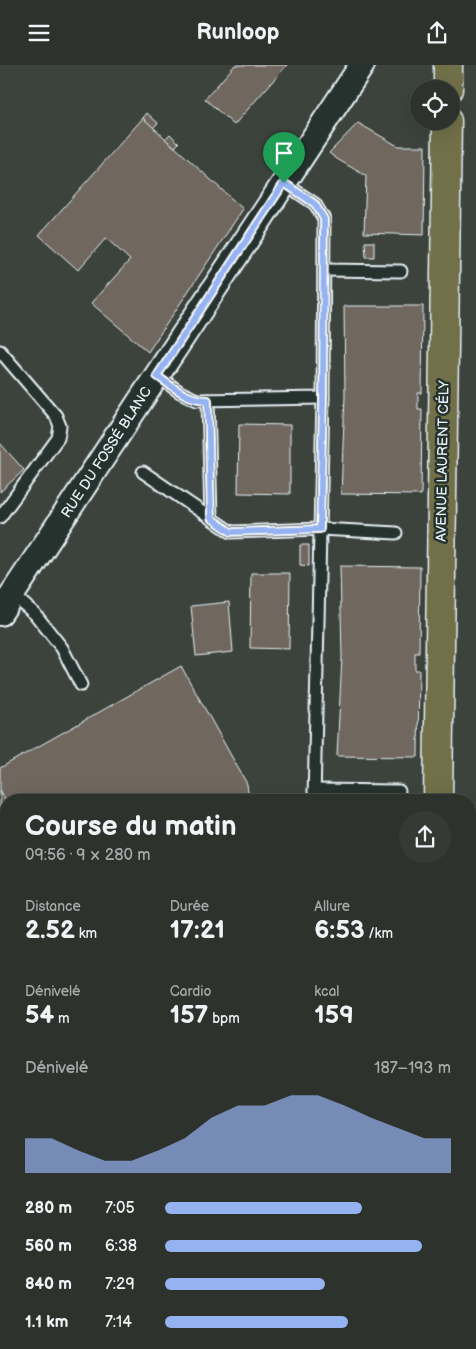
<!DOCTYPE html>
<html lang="fr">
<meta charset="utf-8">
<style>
body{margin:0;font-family:"Balsamiq Sans",sans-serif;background:#353a35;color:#f1f3f6;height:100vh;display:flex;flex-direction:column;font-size:19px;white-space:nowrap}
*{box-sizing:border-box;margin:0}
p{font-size:16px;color:#a7aaaa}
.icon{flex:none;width:28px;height:28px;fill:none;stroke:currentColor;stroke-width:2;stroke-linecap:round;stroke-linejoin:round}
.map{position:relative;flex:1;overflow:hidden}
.details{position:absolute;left:0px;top:729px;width:476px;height:556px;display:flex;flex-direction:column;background:#2d322d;border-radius:20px 20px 0 0;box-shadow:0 5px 20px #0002,0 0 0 1px #484d49}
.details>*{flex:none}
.controls{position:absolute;left:410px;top:15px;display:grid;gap:10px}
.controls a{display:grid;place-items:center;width:50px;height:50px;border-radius:50%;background:#2d322d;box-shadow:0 5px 20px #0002,0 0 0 1px #484d49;font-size:25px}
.pin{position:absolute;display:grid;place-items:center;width:42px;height:42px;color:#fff;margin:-51px -21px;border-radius:50% 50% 50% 0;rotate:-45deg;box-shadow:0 0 5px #0007}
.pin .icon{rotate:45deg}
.round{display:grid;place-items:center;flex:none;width:52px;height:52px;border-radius:26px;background:#353a35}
.headline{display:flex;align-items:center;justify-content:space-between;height:85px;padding:0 25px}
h1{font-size:28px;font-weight:700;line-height:38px}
.figures{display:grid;grid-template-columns:repeat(3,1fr);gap:8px;height:85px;padding:5px 25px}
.figures div{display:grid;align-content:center}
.figures b{font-size:25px;font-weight:700}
.figures small{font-size:14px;font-weight:400}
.figures p{font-size:14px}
.chart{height:140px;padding:10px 25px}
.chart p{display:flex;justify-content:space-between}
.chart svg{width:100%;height:90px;margin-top:5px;fill:#95b2f1;opacity:.7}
ul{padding:0 25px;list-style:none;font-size:16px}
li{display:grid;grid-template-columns:80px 60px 1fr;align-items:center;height:38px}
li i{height:12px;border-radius:6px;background:#95b2f1}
header{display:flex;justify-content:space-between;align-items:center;height:65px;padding:0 25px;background:#2d322d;font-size:22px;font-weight:700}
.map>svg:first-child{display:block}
</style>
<header><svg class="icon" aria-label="menu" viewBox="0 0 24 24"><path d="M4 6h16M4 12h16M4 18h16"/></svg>Runloop<svg class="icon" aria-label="share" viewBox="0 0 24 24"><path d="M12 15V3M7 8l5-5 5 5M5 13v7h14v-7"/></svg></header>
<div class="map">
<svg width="476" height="1284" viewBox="0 0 476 1284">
<rect width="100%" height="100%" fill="#3c433c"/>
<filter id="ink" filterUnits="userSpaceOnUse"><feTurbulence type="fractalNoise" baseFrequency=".02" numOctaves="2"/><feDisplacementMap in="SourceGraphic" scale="10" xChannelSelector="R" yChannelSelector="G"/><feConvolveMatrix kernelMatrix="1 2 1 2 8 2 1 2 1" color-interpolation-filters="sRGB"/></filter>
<g filter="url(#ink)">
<g fill="#70685f" stroke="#e8f1f8">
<polygon points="235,0 287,0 234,60 205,34"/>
<polygon points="147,48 158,58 153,63 143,53"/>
<polygon points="143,53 243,144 148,287 91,238 130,195 106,173 78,205 39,170"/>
<polygon points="358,58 398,81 425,81 424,170 364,168 366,111 337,94 329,88"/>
<polygon points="170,69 179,78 175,82 165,74"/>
<polygon points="365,177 374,177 374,192 366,192"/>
<polygon points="344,241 423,241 422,328 418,328 418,344 422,344 421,430 341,429 345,331"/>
<polygon points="239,359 290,360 290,429 238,428"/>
<polygon points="0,378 24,405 0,427"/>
<polygon points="300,480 309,480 309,501 300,500"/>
<polygon points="340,501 420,502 419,588 415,588 415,605 419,605 418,692 337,691 342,592"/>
<polygon points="251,508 290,508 289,584 250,583"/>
<polygon points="229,537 233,587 196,591 191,541"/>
<polygon points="181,601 247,719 249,735 6,735 6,736 0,725 0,703"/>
<polygon points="0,725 6,736 6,976 0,965"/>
<rect x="314" y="1279" width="96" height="5"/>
</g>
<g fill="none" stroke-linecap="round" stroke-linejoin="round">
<g stroke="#e8f1f8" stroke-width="15">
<g id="lane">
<polyline points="324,205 401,206"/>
<polyline points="0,286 56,351 60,361 58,373 0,452"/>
<polyline points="157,311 180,327 197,335 323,333 324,154 315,139 284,118"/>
<polyline points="208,335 211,453"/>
<polyline points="143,407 231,467 320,464 396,468"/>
<polyline points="12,529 35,549 62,583 81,620"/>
<polyline points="314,725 399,726"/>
<polyline points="314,735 323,333"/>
<polyline points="0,1266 6,1260"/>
</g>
</g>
<g stroke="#e8f1f8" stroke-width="28">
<g id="street">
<polyline points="0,548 362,0"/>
<polyline points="0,1029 6,1040"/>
<polyline points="141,1279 144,1284"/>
</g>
</g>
<g stroke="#e8f1f8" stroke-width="31">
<g id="primary">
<polyline points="448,24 448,0"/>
<polyline points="438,735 447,56"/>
<polyline points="434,1284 435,1279"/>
</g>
</g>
<use href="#lane" stroke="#26332d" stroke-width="11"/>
<use href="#street" stroke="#26332d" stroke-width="24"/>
<use href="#primary" stroke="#716f4a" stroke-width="28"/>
</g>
</g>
<g fill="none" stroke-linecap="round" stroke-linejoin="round" filter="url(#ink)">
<g stroke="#fff" stroke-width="10">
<path id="route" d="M284,118l31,21 9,15 -1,179 -3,131 -89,3 -20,-14 -3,-118c-21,0 -35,-13 -51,-24z"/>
</g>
<use href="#route" stroke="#95b2f1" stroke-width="6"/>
</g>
<g text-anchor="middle" stroke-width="5" stroke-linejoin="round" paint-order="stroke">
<g font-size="14" fill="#e8f1f8" stroke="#26332d">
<text transform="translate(106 387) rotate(-57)" y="5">RUE DU FOSSÉ BLANC</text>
<text transform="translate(442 396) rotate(-89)" y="5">AVENUE LAURENT CÉLY</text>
</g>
</g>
</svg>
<div class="controls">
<a><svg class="icon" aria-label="locate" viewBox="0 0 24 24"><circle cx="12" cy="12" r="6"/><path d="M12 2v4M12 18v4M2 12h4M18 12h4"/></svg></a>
</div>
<div class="pin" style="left:284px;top:118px;background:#1e9e55"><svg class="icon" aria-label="arrive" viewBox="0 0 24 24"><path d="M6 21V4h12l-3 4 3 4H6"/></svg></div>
<section class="details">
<div class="headline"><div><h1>Course du matin</h1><p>09:56 · 9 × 280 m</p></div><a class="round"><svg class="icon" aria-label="share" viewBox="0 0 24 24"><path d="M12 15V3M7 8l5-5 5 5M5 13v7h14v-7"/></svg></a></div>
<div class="figures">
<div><p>Distance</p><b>2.52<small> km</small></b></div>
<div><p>Durée</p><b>17:21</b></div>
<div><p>Allure</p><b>6:53<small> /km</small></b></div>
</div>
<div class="figures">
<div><p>Dénivelé</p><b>54<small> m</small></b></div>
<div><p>Cardio</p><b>157<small> bpm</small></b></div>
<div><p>kcal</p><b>159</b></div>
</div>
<div class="chart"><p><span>Dénivelé</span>187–193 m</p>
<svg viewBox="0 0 160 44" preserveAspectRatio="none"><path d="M0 44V27L10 27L20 33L30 38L40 38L50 33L60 27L70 17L80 11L90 11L100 6L110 6L120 11L130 17L140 22L150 27L160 27V44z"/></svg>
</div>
<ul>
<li><b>280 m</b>7:05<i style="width:69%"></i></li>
<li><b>560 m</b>6:38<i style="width:90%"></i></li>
<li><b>840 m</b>7:29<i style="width:56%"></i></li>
<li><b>1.1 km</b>7:14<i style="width:64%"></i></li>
</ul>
</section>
</div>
